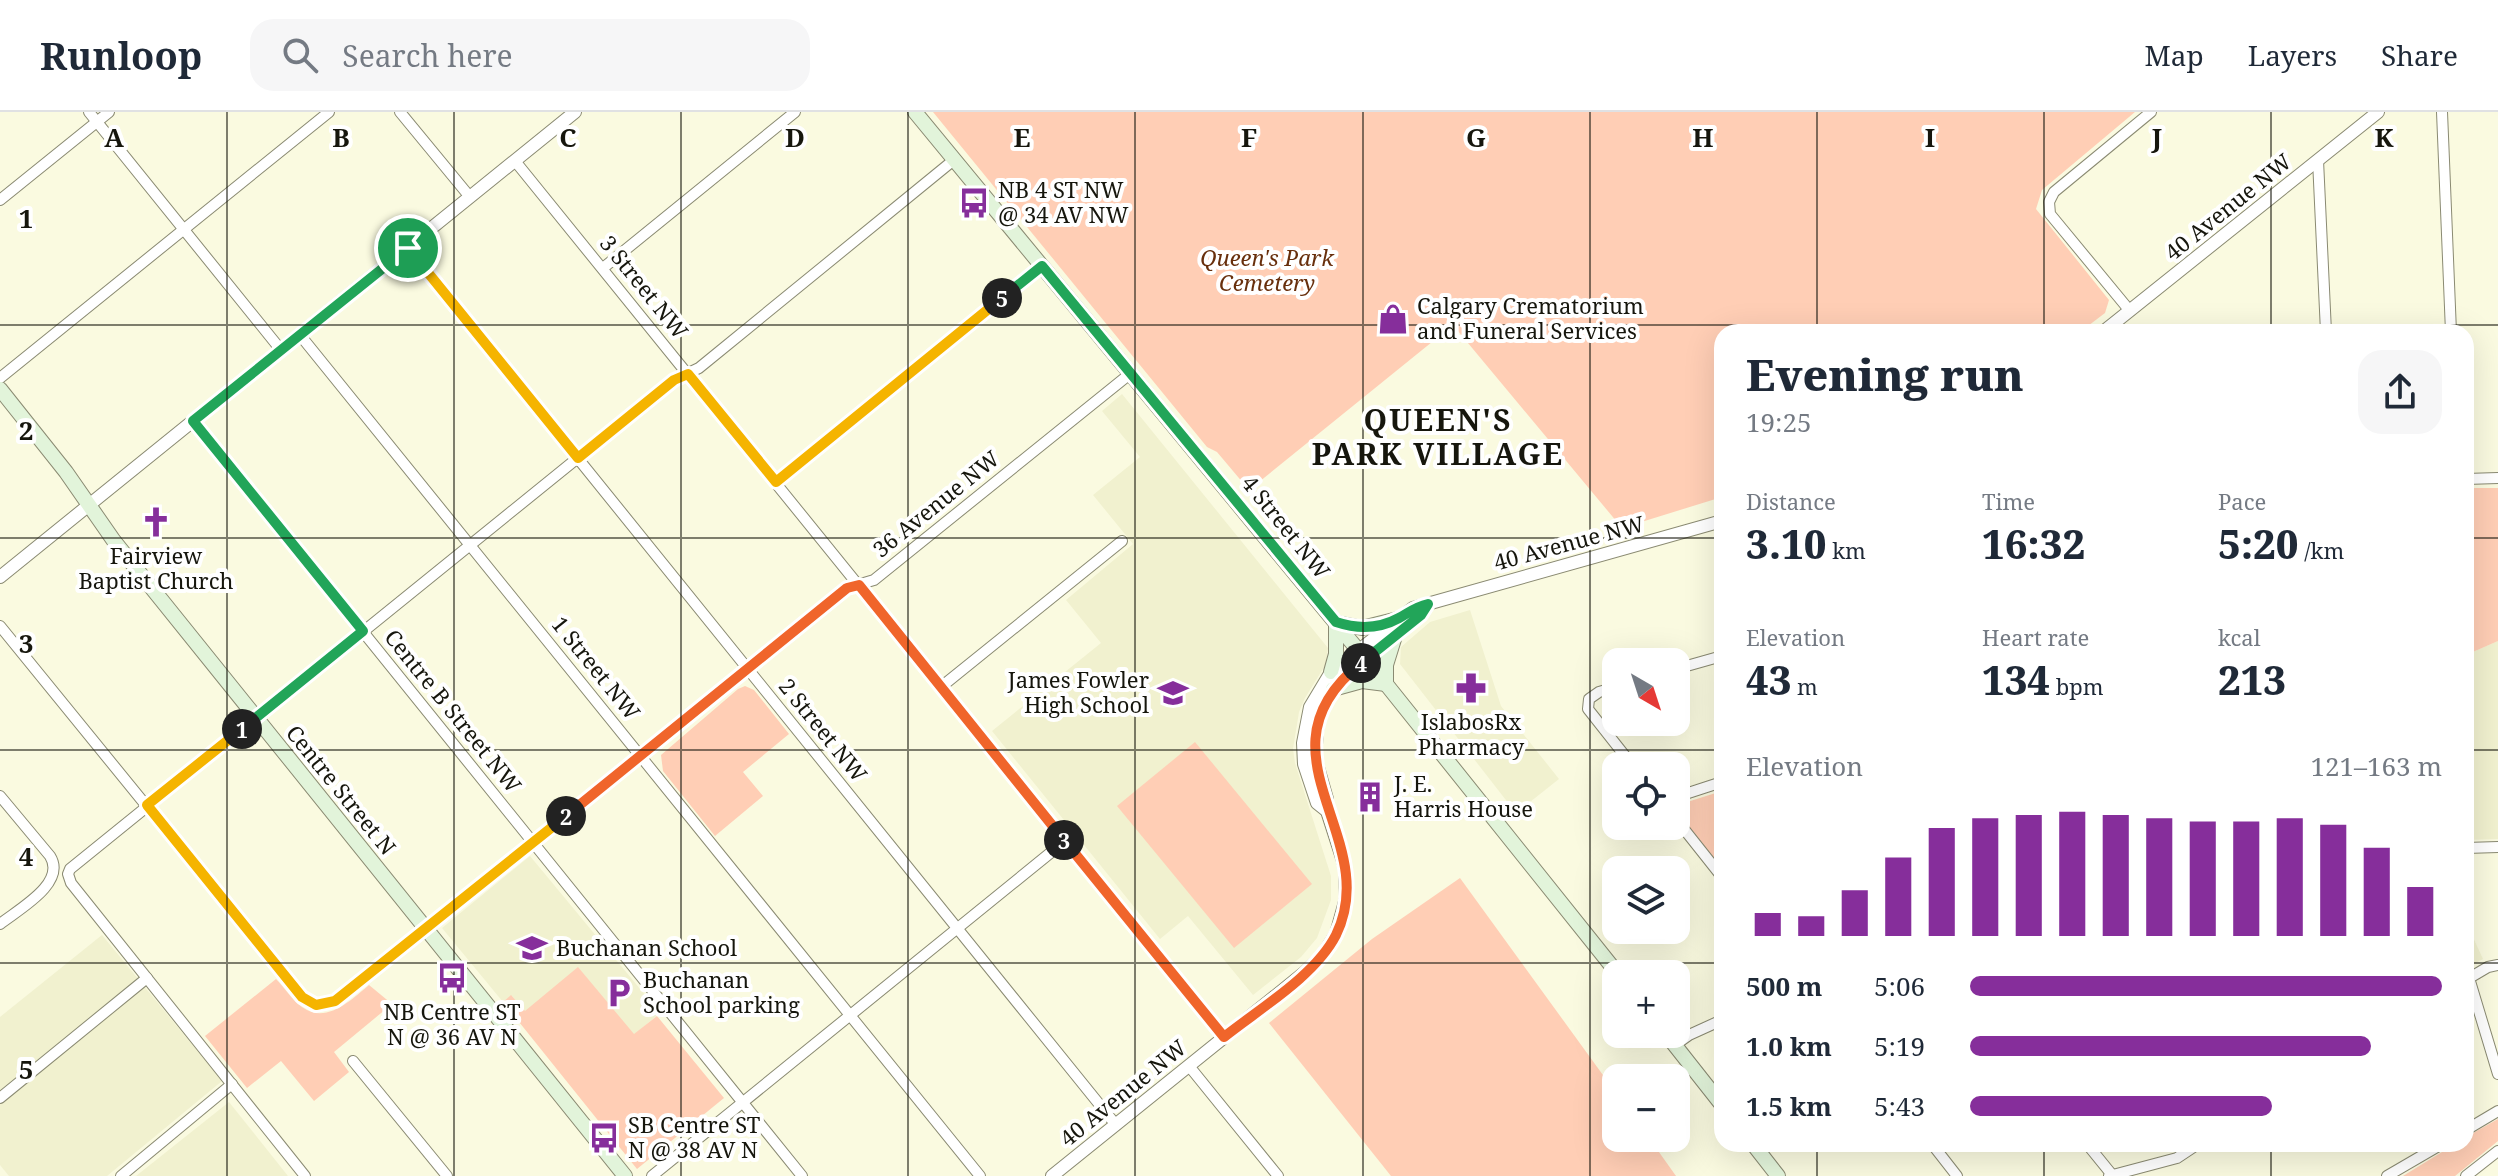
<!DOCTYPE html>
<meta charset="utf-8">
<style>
body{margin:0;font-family:"Noto Serif",serif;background:#f6f6f7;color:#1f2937;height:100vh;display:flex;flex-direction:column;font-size:30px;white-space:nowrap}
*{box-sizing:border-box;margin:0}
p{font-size:26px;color:#747a83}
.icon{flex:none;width:44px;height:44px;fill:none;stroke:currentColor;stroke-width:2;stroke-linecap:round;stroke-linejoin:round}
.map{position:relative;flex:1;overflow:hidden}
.drawer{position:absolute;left:1714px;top:212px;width:760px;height:828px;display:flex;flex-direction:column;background:#fff;border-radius:24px;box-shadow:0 8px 32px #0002}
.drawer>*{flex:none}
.needle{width:52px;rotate:141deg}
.fabs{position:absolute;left:1602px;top:536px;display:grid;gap:16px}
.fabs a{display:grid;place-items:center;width:88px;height:88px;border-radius:16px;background:#fff;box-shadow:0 8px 32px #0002;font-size:40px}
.pin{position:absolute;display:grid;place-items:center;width:68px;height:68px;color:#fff;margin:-34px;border:4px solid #fff;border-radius:50%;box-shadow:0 2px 8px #0007}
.km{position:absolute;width:40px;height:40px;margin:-20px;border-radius:50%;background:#222;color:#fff;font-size:22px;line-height:40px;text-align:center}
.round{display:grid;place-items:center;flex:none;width:84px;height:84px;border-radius:24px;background:#f6f6f7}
.overview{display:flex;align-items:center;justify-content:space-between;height:136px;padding:0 32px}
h1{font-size:44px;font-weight:800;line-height:60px}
.figures{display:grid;grid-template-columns:repeat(3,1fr);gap:12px;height:136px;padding:8px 32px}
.figures div{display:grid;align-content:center}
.figures b{font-size:40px;font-weight:800}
.figures small{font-size:22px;font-weight:400}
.figures p{font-size:22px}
.chart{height:224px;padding:16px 32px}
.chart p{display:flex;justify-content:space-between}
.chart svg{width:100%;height:144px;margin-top:8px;stroke:#862e9b;stroke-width:6}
ul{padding:0 32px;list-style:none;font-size:26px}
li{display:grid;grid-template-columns:128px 96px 1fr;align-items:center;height:60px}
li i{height:20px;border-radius:10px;background:#862e9b}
header{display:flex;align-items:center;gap:48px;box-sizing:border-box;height:112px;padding:0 40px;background:#fff;border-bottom:2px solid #e0e1e3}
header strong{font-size:38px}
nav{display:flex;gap:44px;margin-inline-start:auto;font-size:28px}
.search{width:560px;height:72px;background:#f6f6f7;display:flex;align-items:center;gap:20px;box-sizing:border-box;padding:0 28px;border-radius:24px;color:#747a83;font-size:30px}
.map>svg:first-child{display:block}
</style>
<header>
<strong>Runloop</strong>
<div class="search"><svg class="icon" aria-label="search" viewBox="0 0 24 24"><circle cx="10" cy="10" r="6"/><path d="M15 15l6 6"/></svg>Search here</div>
<nav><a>Map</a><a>Layers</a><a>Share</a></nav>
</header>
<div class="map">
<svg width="2498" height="1064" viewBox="0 0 2498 1064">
<rect width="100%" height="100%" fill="#fafae0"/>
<g fill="#f1f1cf">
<polygon points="1122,282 1328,536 1326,552 1305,586 1299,600 1293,637 1295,651 1331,764 1331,788 1317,826 1301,845 1253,883 1188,804 1160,827 992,619 1101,531 1066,488 1133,432 1093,383 1140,345 1102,299"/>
<polygon points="1470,498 1501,594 1559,667 1516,701 1400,552 1401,535 1430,510"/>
<polygon points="2498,529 2498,727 2466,728 2466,543"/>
<polygon points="530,744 660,901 634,923 524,899 512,884 503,890 442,816"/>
<polygon points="2466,797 2471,821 2483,847 2466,856"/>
<polygon points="102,823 222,969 107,1064 9,1064 0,1053 0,905"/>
<polygon points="229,990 288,1064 136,1064"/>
</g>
<g fill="#ffceb5">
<polygon points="933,0 2135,0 2042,78 2036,97 2109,188 2105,201 2080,220 1722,220 1722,385 1622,416 1453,213 1249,378 1217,340 1207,335"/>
<polygon points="2498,376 2498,529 2466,543 2466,376"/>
<polygon points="745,574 754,578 789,622 743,660 763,684 715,724 663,659 661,643 738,577"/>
<polygon points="1195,630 1312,772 1234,836 1117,694"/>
<polygon points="1722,679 1722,756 1687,712 1681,699 1684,691"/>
<polygon points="1460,766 1616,981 1616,1026 1649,1026 1676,1064 1391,1064 1269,911 1372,827"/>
<polygon points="578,855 634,922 657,904 724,986 637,1057 503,890 511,883 525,899"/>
<path d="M276,867c9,9 16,21 26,28 24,18 49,-7 67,-22l23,19 -58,48 15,20 -35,29 -33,-40 -34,27 -42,-52z"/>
<polygon points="2498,1007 2498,1029 2455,1064 2403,1064 2455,1032 2466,1032 2466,1025"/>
</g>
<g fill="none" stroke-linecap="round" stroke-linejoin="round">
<g stroke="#8a8a72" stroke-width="12">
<g id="minor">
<polyline points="89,0 281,238"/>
<polyline points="400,0 470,85"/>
<polyline points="2442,0 2451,220"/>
<polyline points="2318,48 2326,220"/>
<polyline points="515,49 1224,925"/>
<polyline points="0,88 109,0"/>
<polyline points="408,136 1116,1013"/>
<polyline points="603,156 795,0"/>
<polyline points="2130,199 2050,102 2049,90 2054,80 2151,0"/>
<polyline points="300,223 980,1064"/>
<polyline points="0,266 329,0"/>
<polyline points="193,309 802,1064"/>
<polyline points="2466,367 2498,366"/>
<polyline points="776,370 1042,154"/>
<path d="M0,514l302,371c25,21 50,-9 69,-24l476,-385 27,-8 257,-207"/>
<polyline points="1676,557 1722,544"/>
<polyline points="941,575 1122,429"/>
<polyline points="1616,575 1599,580 1589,587 1588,597 1633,654"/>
<path d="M0,684l50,60c17,27 -31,53 -50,68"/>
<polyline points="1676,685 1722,670"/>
<polyline points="1676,707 1722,765"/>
<polyline points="2466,736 2498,735"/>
<polyline points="2469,866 2498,962"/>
<polyline points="2466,868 2488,855 2498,853"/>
<polyline points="1675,933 1689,923 1722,908"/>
<polyline points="353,949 447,1064"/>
<polyline points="1189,954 1278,1064"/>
<polyline points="0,986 147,866"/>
<polyline points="2466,1018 2498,999"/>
<polyline points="1932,1032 1957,1064"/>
<polyline points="2087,1032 2113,1064"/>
<polyline points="121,1064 232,972"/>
<polyline points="305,1064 71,771 68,762 70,757 674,268 699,256 955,47"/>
<polyline points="652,1064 1065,729"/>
<polyline points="2109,1064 2177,1046 2198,1032"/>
<polyline points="2387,1064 2442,1032"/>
<polyline points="2466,1064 2498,1039"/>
</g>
</g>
<g stroke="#8a8a72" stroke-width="14">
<g id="tertiary">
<polyline points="2103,220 2378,0"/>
<polyline points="0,465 575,0"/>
<polyline points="1327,699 1317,691 1304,652 1303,631 1310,595 1331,560 1413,496 1722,409"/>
<polyline points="1052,1064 1304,861 1322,844 1336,822 1346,786 1345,755 1327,699 1327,687 1315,645 1318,607 1333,577 1344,565 1421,503 1428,492"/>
</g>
</g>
<g stroke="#8a8a72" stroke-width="16">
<g id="secondary">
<polyline points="915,0 1386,572 1618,862"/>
<polyline points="0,277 66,360 114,429 625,1064"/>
<polyline points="1337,511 1362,516 1398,507"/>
<polyline points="1331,560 1336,542 1336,511"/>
<polyline points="1386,572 1386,553 1395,524"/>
<polyline points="1333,577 1362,569 1386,572"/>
<polyline points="1666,922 1722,993"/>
<polyline points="1753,1032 1778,1064"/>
</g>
</g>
<use href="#minor" stroke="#fff" stroke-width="10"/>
<use href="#tertiary" stroke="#fff" stroke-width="12"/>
<use href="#secondary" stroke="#e2f4da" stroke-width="14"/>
</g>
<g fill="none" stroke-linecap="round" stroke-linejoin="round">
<g stroke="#fff" stroke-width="16">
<polyline id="split-1" points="242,617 363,519 193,309 408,136"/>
</g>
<g stroke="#fff" stroke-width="16">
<polyline id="split-2" points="242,617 147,693 302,885 316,893 335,889 566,704"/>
</g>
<g stroke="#fff" stroke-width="16">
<polyline id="split-3" points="566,704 847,476 859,473 1064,728"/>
</g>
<g stroke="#fff" stroke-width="16">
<path id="split-4" d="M1064,728l160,197c35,-28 91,-61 112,-102 48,-98 -87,-182 25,-272"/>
</g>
<g stroke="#fff" stroke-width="16">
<path id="split-5" d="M1002,186l40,-32 294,356c21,7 43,7 63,-4 11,-6 16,-11 29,-14l-7,11 -60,48"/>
</g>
<g stroke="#fff" stroke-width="16">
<polyline id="split-6" points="408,136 578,346 674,268 688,262 776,370 1002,186"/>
</g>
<use href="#split-1" stroke="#22a559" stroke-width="10"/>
<use href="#split-2" stroke="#f5b400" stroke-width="10"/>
<use href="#split-3" stroke="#f0652b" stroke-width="10"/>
<use href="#split-4" stroke="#f0652b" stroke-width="10"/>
<use href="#split-5" stroke="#22a559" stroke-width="10"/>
<use href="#split-6" stroke="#f5b400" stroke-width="10"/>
</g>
<path fill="none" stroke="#16160d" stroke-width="2" stroke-opacity="0.55" d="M227,0v1064M454,0v1064M681,0v1064M908,0v1064M1135,0v1064M1363,0v1064M1590,0v1064M1817,0v220M2044,0v220M2271,0v220M0,213h2498M0,426h1722M2466,426h32M0,638h1722M2466,638h32M0,851h1722M2466,851h32M1817,1032v32M2044,1032v32M2271,1032v32"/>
<defs>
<g id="bus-bare" transform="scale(2.4)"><path d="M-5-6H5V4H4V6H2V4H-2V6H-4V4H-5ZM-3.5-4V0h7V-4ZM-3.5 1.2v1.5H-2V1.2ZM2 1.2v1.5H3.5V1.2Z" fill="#862e9b" stroke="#fff" stroke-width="2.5" paint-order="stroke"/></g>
<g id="shop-bare" transform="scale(2.4)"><path d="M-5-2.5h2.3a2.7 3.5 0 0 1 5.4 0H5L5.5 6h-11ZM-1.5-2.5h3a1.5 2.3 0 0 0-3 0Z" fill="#862e9b" stroke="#fff" stroke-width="2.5" paint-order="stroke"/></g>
<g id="church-bare" transform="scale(2.4)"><path d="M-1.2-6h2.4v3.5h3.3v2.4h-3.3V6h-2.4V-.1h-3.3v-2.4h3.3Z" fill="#862e9b" stroke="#fff" stroke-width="2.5" paint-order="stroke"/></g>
<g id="pharmacy-bare" transform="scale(2.4)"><path d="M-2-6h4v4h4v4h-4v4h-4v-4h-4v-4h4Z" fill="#862e9b" stroke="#fff" stroke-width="2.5" paint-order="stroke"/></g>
<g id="school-bare" transform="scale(2.4)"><path d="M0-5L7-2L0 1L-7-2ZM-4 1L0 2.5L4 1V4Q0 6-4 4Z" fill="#862e9b" stroke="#fff" stroke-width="2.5" paint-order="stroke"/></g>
<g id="building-bare" transform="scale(2.4)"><path d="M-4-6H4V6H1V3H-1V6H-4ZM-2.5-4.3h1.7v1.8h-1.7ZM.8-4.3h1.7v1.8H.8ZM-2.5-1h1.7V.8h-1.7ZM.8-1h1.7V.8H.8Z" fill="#862e9b" stroke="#fff" stroke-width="2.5" paint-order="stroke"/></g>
<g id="parking-bare" transform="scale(2.4)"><path d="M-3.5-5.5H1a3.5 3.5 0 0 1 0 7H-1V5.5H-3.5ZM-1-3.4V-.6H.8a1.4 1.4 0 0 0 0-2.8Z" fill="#862e9b" stroke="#fff" stroke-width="2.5" paint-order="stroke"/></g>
</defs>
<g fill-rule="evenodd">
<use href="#bus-bare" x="974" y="91"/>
<use href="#shop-bare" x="1393" y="207"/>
<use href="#church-bare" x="156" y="410"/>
<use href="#pharmacy-bare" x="1471" y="576"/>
<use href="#school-bare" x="1173" y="581"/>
<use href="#building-bare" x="1370" y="685"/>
<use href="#school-bare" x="532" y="836"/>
<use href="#bus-bare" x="452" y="866"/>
<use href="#parking-bare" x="619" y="881"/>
<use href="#bus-bare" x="604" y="1026"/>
</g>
<g text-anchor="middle" stroke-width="8" stroke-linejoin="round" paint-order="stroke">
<g font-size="22" fill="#16160d" stroke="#fff" text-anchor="start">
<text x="998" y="86">NB 4 ST NW<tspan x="998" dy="25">@ 34 AV NW</tspan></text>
<text x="1417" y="202">Calgary Crematorium<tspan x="1417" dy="25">and Funeral Services</tspan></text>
<text x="156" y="452" text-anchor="middle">Fairview<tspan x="156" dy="25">Baptist Church</tspan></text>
<text x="1149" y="576" text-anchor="end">James Fowler<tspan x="1149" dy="25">High School</tspan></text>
<text x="1471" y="618" text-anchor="middle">IslabosRx<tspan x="1471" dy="25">Pharmacy</tspan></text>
<text x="1394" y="680">J. E.<tspan x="1394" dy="25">Harris House</tspan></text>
<text x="556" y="844">Buchanan School</text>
<text x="643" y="876">Buchanan<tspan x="643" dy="25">School parking</tspan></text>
<text x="452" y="908" text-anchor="middle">NB Centre ST<tspan x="452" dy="25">N @ 36 AV N</tspan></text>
<text x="628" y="1021">SB Centre ST<tspan x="628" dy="25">N @ 38 AV N</tspan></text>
</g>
<g font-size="22" fill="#16160d" stroke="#fff">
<text transform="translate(2228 95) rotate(-39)" y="8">40 Avenue NW</text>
<text transform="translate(644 175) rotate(51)" y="8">3 Street NW</text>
<text transform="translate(936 392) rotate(-39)" y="8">36 Avenue NW</text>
<text transform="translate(1286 415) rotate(51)" y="8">4 Street NW</text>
<text transform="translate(1569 431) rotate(-15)" y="8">40 Avenue NW</text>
<text transform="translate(596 556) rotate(51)" y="8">1 Street NW</text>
<text transform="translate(453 599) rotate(51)" y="8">Centre B Street NW</text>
<text transform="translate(823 618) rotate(51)" y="8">2 Street NW</text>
<text transform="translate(341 678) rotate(51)" y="8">Centre Street N</text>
<text transform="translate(1123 981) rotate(-39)" y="8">40 Avenue NW</text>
</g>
<g font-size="22" font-style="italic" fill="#682f0c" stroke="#fff">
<text x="1267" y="154">Queen's Park<tspan x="1267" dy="25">Cemetery</tspan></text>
</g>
<g font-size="30" font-weight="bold" letter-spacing="2" fill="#16160d" stroke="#fff">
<text x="1438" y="319">QUEEN'S<tspan x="1438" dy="34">PARK VILLAGE</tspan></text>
</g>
</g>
<g font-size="26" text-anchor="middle" font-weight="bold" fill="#16160d" stroke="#fff" stroke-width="8" stroke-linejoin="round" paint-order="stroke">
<text x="114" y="35">A</text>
<text x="341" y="35">B</text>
<text x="568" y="35">C</text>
<text x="795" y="35">D</text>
<text x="1022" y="35">E</text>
<text x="1249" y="35">F</text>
<text x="1476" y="35">G</text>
<text x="1703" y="35">H</text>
<text x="1930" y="35">I</text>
<text x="2157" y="35">J</text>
<text x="2384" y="35">K</text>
<text x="26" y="116">1</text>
<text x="26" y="328">2</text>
<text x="26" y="541">3</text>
<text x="26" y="754">4</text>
<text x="26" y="967">5</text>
</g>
</svg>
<div class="fabs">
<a><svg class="needle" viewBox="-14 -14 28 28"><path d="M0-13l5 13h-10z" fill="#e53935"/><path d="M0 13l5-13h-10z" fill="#747a83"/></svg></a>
<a><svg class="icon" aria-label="locate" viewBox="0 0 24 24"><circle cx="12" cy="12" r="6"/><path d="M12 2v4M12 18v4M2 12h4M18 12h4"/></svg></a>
<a><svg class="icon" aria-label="layers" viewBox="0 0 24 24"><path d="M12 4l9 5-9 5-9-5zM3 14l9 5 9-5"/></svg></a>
<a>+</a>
<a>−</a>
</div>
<div class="pin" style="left:408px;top:136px;background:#1e9e55"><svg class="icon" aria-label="arrive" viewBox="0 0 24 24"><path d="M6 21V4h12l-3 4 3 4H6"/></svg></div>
<b class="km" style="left:242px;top:617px">1</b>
<b class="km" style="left:566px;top:704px">2</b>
<b class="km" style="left:1064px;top:728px">3</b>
<b class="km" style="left:1361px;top:551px">4</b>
<b class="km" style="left:1002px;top:186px">5</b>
<section class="drawer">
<div class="overview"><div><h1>Evening run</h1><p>19:25</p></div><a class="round"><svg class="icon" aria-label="share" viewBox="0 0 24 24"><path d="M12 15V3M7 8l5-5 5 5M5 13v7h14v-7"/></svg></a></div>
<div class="figures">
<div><p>Distance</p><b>3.10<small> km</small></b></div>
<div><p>Time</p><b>16:32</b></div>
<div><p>Pace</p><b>5:20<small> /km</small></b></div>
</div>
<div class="figures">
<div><p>Elevation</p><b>43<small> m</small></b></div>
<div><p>Heart rate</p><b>134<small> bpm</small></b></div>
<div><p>kcal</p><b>213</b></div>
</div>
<div class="chart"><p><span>Elevation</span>121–163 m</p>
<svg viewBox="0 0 160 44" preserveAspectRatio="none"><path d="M5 44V37M15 44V38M25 44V30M35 44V20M45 44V11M55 44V8M65 44V7M75 44V6M85 44V7M95 44V8M105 44V9M115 44V9M125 44V8M135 44V10M145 44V17M155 44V29"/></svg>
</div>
<ul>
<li><b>500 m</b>5:06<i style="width:100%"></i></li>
<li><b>1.0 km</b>5:19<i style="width:85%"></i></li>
<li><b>1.5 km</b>5:43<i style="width:64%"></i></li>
</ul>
</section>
</div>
